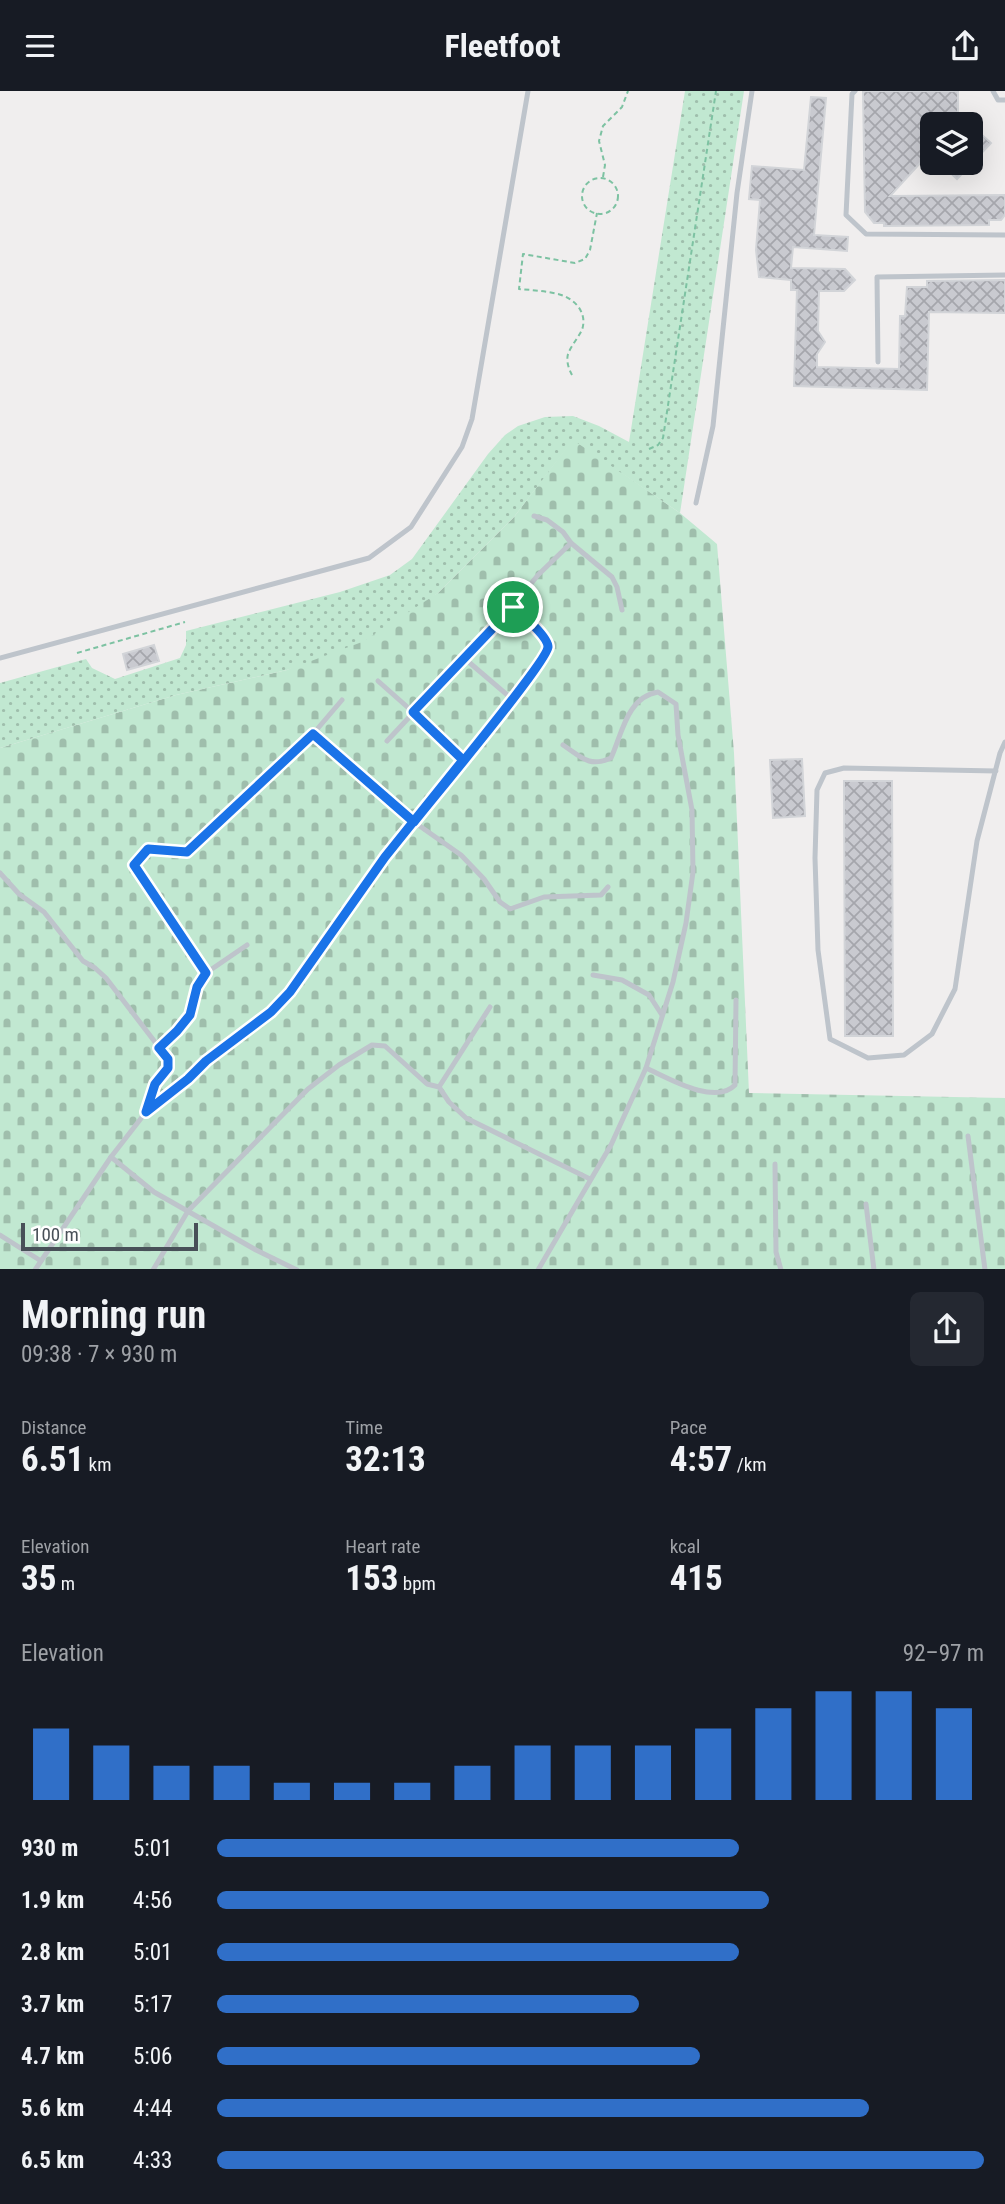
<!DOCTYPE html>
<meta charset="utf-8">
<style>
body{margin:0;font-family:"Roboto Condensed",sans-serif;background:#242831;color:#f1f3f6;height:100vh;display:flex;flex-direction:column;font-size:26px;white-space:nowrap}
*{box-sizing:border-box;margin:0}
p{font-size:23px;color:#9ea1a6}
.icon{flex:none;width:38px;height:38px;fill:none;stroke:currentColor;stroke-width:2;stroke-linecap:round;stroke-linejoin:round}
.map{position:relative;height:1178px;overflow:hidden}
.drawer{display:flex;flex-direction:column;background:#171b24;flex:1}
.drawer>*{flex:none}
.buttons{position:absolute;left:920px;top:21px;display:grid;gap:14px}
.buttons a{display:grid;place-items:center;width:63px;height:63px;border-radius:10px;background:#171b24;box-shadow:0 7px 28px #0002;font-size:35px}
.scale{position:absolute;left:21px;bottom:18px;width:177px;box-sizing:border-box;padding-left:7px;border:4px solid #485058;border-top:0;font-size:19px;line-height:24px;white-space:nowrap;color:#485058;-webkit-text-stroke:5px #fff;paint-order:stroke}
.pin{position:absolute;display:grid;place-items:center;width:60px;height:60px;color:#fff;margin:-30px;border:4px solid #fff;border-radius:50%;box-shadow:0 2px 7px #0007}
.round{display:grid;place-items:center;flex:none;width:74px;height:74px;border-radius:10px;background:#242831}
.headline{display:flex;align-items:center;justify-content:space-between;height:119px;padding:0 21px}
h1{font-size:38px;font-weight:700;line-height:52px}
.stats{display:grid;grid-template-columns:repeat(3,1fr);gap:10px;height:119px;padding:7px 21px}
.stats div{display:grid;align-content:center}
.stats b{font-size:35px;font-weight:700}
.stats small{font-size:19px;font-weight:400}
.stats p{font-size:19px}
.chart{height:196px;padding:14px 21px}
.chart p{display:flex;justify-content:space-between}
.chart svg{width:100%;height:126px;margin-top:7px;stroke:#306fc8;stroke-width:6}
ul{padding:0 21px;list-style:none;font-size:23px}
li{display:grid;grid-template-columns:112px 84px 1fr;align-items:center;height:52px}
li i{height:18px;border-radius:9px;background:#306fc8}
header{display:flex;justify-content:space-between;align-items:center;height:91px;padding:0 21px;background:#171b24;font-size:32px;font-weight:700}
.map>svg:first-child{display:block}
</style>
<header><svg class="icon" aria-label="menu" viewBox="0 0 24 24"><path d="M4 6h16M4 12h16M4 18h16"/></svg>Fleetfoot<svg class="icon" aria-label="share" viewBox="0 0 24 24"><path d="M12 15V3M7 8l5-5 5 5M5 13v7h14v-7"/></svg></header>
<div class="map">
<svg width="1005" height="1179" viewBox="0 0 1005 1179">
<defs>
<pattern id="cemetery-stones" width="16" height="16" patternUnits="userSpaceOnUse" patternTransform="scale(1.75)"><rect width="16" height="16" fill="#c1e8d1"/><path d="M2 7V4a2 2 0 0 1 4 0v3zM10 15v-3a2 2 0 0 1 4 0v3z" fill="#9fbeac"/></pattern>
<pattern id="park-dots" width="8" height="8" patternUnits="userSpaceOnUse" patternTransform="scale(1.75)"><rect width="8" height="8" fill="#c1e8d1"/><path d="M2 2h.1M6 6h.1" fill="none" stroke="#9fbeac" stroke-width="1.8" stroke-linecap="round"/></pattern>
<pattern id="building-cross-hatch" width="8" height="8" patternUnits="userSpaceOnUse" patternTransform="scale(1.75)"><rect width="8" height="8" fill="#c9cad0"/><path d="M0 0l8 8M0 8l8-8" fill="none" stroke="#a5a6ac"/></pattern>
</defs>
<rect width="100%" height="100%" fill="#f0eeee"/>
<polygon fill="url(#cemetery-stones)" points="573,348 680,422 717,453 734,662 749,1002 1005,1007 1005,1178 0,1179 0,657 176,604 287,579 438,502 514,426"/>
<polygon fill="url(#park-dots)" points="685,0 744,0 680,422 573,349 514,426 438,502 362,551 287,579 176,604 0,657 0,592 86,568 92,577 115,588 180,567 186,554 186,540 340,501 390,484 412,468 488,363 505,344 518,335 545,326 573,325 599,335 629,351"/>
<g fill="url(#building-cross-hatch)" stroke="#d2d4d8" stroke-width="2">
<polygon points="863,0 958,0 958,22 970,33 933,33 933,58 890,105 1005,104 1005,124 1001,129 989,129 989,134 884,135 884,132 874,132 865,121"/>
<polygon points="811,6 826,7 814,144 848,146 847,160 793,156 791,177 845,178 855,189 844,200 819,200 818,240 825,251 817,263 817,276 899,278 900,225 905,225 907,196 927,196 927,190 1005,189 1005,222 929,221 927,299 794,295 797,199 791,199 791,189 759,186 756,159 760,109 749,108 752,75 804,79"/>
<polygon points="971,34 991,52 957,88 940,72 971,72"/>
<polygon points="154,554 159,570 127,579 123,563"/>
<polygon points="802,668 805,725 773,727 770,669"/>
<polygon points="844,690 892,690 893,945 845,945"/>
</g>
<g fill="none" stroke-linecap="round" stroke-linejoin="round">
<g stroke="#7dc2a2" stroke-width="2" stroke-dasharray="5 3.5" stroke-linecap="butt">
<polyline points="603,86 605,74 599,50 603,35 622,16 628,0"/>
<circle cx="600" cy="105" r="18"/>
<path d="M572,284c-3,-6 -6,-13 -4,-21 3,-8 10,-16 14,-24 6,-18 -8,-32 -24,-36 -13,-3 -26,-4 -39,-5l4,-35 52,9 10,-4 5,-9 7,-37"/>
<polyline points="649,358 658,354 663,347 716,0"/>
<polyline points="77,562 185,531"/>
</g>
<g stroke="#bec4cb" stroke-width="5">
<polyline points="855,0 852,3 846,124 866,143 1005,144"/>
<polyline points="993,0 998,9 1005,9"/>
<polyline points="878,271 877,186 1005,184"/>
<polyline points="696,412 713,335 737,102 752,0"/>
<polyline points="534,425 547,429 563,441 571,452 612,486 617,496 622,519"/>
<polyline points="0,567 369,467 411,436 462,356 472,328 528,0"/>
<polyline points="464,567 512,608"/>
<polyline points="378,590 413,621 463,669"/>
<polyline points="313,643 414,731 461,764 484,788 500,811 510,818 544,806 601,804 608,796"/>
<polyline points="387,650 513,515 538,484 571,452"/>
<polyline points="996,680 844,677 825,682 817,699 815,767 818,859 830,948 868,967 904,964 932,943 955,898 977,750 1000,662 1005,651"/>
<polyline points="0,782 19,803 44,821 83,870 95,877 106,887 168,968 168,977 155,993 147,1018"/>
<polyline points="206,882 134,774 148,758 187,761 313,643 342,609"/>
<polyline points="593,884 622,889 649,904 662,924"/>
<polyline points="159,957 190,924 197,896 206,882 247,854"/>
<path d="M646,977c22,10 69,38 89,17l1,-85"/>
<polyline points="439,996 490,916"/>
<polyline points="968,1045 985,1179"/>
<polyline points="111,1066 154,1101 256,1159 297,1179"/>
<polyline points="775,1073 776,1161 781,1179"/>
<polyline points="866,1113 874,1179"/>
<polyline points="0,1144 41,1170"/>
<polyline points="35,1179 111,1066 146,1021 157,1010 188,988 206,970 271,921 290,901 385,766 544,566 548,558 547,549 513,515"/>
<polyline points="153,1179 188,1120 308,998 339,974 372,954 385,955 427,993 439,996 449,1011 466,1027 590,1088"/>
<path d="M538,1179l73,-125 35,-77 27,-86 13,-59 7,-51 -1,-62 -14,-75 -2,-31 -18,-12c-31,5 -36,42 -47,66 -22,10 -30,-1 -48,-13"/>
</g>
</g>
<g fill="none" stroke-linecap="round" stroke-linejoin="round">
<g stroke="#fff" stroke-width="14">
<path id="route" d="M513,516c8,7 35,29 35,40 -1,15 -116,152 -134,175l-101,-88 -126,118 -39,-3 -14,16 72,108 -9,14 -7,28 -13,16 -18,17 9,11v9l-13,16 -9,28 42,-33 18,-18 65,-49 19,-20 95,-135 78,-97 -50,-48 100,-105"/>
</g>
<use href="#route" stroke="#1a73e8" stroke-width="9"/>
</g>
</svg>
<div class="buttons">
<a><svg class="icon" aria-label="layers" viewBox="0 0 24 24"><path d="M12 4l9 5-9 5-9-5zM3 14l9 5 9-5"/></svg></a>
</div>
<div class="scale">100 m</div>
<div class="pin" style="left:513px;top:516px;background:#1e9e55"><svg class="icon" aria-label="arrive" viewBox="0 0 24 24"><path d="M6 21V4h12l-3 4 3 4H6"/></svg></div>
</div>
<section class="drawer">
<div class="headline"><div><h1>Morning run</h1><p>09:38 · 7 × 930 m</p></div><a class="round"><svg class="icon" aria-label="share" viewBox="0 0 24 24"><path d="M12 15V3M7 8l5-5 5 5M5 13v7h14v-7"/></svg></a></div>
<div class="stats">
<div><p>Distance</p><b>6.51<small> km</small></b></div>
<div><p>Time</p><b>32:13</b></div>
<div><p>Pace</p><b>4:57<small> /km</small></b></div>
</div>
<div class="stats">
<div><p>Elevation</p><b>35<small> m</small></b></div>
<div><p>Heart rate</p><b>153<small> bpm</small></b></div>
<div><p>kcal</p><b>415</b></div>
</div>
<div class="chart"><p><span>Elevation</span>92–97 m</p>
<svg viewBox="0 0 160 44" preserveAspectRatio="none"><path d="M5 44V19M15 44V25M25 44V32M35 44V32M45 44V38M55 44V38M65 44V38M75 44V32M85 44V25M95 44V25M105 44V25M115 44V19M125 44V12M135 44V6M145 44V6M155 44V12"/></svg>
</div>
<ul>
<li><b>930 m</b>5:01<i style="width:68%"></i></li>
<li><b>1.9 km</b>4:56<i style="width:72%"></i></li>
<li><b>2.8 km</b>5:01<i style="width:68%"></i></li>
<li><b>3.7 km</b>5:17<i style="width:55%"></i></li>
<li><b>4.7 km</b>5:06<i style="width:63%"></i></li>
<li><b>5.6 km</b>4:44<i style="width:85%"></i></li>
<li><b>6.5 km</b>4:33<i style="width:100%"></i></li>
</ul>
</section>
